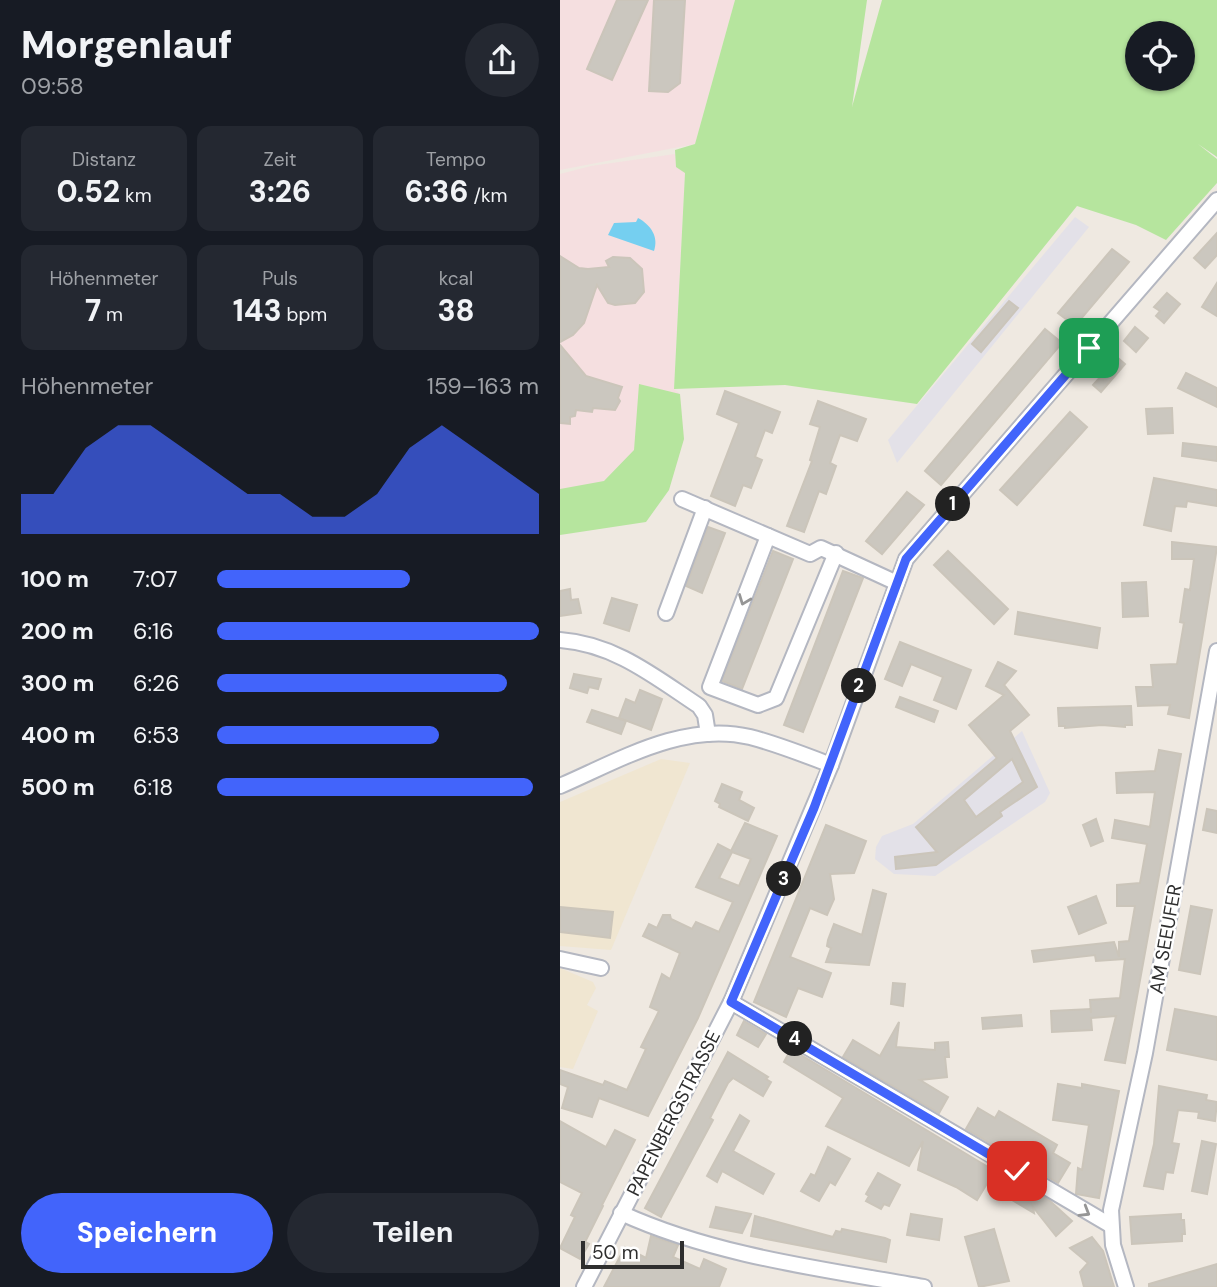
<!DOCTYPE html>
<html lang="de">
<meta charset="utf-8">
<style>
body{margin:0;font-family:"DM Sans",sans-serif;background:#242831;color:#f1f3f6;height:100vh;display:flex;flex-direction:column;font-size:26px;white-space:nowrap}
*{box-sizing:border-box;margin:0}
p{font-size:23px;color:#9ea1a6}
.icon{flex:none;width:38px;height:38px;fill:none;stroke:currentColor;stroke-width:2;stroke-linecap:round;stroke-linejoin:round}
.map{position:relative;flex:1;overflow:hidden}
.drawer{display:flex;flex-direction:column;background:#171b24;width:560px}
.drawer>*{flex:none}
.fabs{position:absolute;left:565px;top:21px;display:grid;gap:14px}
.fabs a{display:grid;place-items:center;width:70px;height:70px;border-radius:50%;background:#171b24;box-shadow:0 2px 5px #0004;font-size:35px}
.scale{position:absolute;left:21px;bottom:18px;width:103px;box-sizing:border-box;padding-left:7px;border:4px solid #2e2e2e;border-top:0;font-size:19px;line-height:24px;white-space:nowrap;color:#2e2e2e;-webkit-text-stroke:5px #fff;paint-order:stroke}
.pin{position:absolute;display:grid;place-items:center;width:60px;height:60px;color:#fff;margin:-30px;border-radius:14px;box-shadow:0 4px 10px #0006}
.km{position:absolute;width:35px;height:35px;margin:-18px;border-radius:50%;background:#222;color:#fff;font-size:19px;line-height:35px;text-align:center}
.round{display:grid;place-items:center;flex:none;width:74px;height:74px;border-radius:37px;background:#242831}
.summary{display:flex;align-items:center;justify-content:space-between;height:119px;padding:0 21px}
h1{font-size:38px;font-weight:800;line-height:52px}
.stats{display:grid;grid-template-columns:repeat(3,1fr);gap:10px;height:119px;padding:7px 21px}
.stats div{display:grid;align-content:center;border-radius:14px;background:#242831;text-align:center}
.stats b{font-size:30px;font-weight:800}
.stats small{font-size:19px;font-weight:400}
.stats p{font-size:19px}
.chart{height:196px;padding:14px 21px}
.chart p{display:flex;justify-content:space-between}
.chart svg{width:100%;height:126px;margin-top:7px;fill:#4264fb;opacity:.7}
.button{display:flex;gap:14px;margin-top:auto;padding:14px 21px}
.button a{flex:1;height:80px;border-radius:42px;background:#4264fb;color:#fff;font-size:28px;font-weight:800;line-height:80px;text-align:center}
.button a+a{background:#242831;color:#f1f3f6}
ul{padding:0 21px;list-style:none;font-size:23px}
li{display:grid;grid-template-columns:112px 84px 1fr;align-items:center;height:52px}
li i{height:18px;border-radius:9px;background:#4264fb}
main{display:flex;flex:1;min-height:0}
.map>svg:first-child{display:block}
</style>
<main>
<section class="drawer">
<div class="summary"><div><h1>Morgenlauf</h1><p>09:58</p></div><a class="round"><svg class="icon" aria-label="share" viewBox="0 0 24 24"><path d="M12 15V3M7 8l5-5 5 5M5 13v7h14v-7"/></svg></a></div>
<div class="stats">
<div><p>Distanz</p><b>0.52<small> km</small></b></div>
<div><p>Zeit</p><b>3:26</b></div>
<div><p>Tempo</p><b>6:36<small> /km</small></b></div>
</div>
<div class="stats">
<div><p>Höhenmeter</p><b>7<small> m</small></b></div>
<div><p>Puls</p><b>143<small> bpm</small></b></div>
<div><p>kcal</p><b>38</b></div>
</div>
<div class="chart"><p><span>Höhenmeter</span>159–163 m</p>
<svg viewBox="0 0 160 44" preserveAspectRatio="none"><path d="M0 44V30L10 30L20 14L30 6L40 6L50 14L60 22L70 30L80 30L90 38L100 38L110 30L120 14L130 6L140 14L150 22L160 30V44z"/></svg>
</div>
<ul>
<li><b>100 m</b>7:07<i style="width:60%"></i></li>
<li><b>200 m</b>6:16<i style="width:100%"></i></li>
<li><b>300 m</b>6:26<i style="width:90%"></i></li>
<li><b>400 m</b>6:53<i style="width:69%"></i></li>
<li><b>500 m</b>6:18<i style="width:98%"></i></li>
</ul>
<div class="button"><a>Speichern</a><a>Teilen</a></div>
</section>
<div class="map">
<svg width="657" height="1287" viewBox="0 0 657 1287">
<rect width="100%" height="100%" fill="#efe9e1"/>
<g fill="#e3e1e8">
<polygon points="515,217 529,227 337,463 328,440"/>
<polygon points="462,731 490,793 485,802 375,876 334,874 315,859 316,847 322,836 353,824"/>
</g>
<g fill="#f0e6d1">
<polygon points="101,759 130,763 51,950 0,946 0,802"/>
<polygon points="0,968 33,982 36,988 27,1005 38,1011 13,1069 0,1067"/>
</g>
<g fill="#f5dfe0">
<polygon points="0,0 175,0 135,144 0,170"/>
<polygon points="115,154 116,166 125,172 114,389 120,394 124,439 109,490 0,534 0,174 31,166"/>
</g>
<g fill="#b6e59e" fill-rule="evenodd">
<path d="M175,0h132l-15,107 30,-107h335v157l-19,-13 19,15v24l-51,57 -30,-15 -59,-19 -160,198 -132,-19 -111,4 11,-216 -9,-6 -1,-17 20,-6zM578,33h45v46h-45z"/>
<polygon points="79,384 120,394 124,439 109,490 86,522 0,535 0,489 44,481 74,450"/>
</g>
<path fill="#75cff0" d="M78,218c13,7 21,19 16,33l-46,-16 6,-12 22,-1z"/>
<g fill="#cbc7bf" stroke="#cbc5ba" stroke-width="2" fill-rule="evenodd">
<polygon points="57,0 88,0 52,80 27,69"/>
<polygon points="94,0 125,0 120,83 108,92 89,91"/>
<polygon points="657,233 657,255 645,268 634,258"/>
<polygon points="552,249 569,262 515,326 498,313"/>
<polygon points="0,256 19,268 28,269 49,267 46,261 53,257 70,258 82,269 84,292 75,303 55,305 48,303 37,285 24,323 13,335 0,342"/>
<polygon points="657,283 657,316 642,307"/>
<polygon points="607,293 620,304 604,323 596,316 600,311 594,307"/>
<polygon points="449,301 458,308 421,352 412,344"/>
<polygon points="575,327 588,338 576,352 564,341"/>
<polygon points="485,329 502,343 381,485 365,471"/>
<polygon points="0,345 26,376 62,387 58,398 60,401 55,410 33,408 32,412 16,410 15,416 10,417 10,424 0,423"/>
<polygon points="558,358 565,364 541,392 533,385"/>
<polygon points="626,373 657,388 657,407 618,388"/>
<polygon points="165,391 220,412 212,433 205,430 195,457 202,460 191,488 183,485 175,506 151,496 179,423 157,414"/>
<polygon points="258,401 306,419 297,441 280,435 270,463 276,466 266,494 259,491 244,532 227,526 252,461 250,460 260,427 250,424"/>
<polygon points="612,408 613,433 588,434 586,409"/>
<polygon points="510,412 527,427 457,505 440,490"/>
<polygon points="623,443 657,447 657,461 622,456"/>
<polygon points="594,478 657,490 657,506 627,501 626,507 615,506 611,531 584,525"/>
<polygon points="347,492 364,505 322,554 306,541"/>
<polygon points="148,527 165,533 142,593 126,586"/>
<polygon points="612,542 657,547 629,718 608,714 610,705 578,706 576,687 593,687 591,665 617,664 624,623 620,622 625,589 630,590 634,559 612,559"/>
<polygon points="213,551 233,559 182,689 162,681"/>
<polygon points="388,551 448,609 434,624 374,565"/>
<polygon points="283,571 303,578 243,732 224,725"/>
<polygon points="586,582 588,616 563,617 562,583"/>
<polygon points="10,589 11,600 18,599 21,613 0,616 0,591"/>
<polygon points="52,598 77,605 69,631 44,623"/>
<polygon points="458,612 540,628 537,648 455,634"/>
<polygon points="340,642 411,670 396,709 374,700 383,677 351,664 342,686 325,679"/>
<path d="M438,662l18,9 -12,14 25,30 -19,16 27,56 -37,25 2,4 -66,49 -40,4 -1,-12 42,-5 -21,-25 81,-69 -28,-33 35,-30 -18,-9zM452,759l11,23 -47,35 -12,-17z"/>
<polygon points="14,674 41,679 38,689 29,687 27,693 10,688"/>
<polygon points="80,690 102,699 91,730 59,718 66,699 75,703"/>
<polygon points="340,697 378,711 374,722 336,707"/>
<polygon points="571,706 572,725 565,725 565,727 542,725 505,728 505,726 499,726 498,708"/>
<polygon points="32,710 66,721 61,734 27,722"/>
<polygon points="599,750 621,754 565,1063 545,1060 556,1016 531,1018 532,1030 492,1032 491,1011 531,1009 531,1013 530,1000 560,998 565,959 536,961 535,955 474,962 472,951 554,942 559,957 559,942 569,941 575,906 557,906 557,885 580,883 587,844 552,838 555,820 590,827 595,792 557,793 556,773 595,771"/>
<polygon points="162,784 182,792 179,800 194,808 188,821 159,807 160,804 155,801"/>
<polygon points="647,809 657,811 657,833 643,830"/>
<polygon points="536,819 543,841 531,846 523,825"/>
<path d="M185,823l32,13 -79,182 -50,98 -49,-18 -7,19 -30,-9 6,-21 -8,-3v-14l43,15 2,-4 22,9 19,-41 -5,-2 18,-36 -9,-4 12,-33 8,5 10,-26 -37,-17 6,-12 8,4 6,-13h7l1,4 21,10 4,-7 23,10 14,-30 -37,-15 22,-43 13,7zM172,852l19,7 -12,27 -20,-8z"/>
<polygon points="266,825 306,841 294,873 270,874 274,899 267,915 250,908 230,957 271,973 262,997 238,988 226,1017 194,1002"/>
<polygon points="313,890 326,894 309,965 266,962 271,948 267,946 268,940 274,924 302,935"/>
<polygon points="536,896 546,923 519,934 508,907"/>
<polygon points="631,906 652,910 640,974 619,970"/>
<polygon points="0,907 53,912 50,938 0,932"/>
<polygon points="333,983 345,984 343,1006 331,1004"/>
<polygon points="615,1009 657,1017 657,1060 607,1050"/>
<polygon points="461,1015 462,1026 423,1029 422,1018"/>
<polygon points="184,1021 206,1034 198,1047 177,1035"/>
<polygon points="339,1022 336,1047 375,1050 375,1043 388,1042 389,1057 385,1057 387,1077 360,1080 388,1097 379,1113 283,1057 293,1040 320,1056"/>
<polygon points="231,1049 433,1170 429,1176 431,1177 417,1200 396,1187 358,1170 363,1141 349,1166 266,1126 283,1098 224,1062"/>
<polygon points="168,1052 208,1077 206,1079 211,1082 203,1096 173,1078 168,1083 150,1118 153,1120 101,1217 85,1208"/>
<polygon points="498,1084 522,1088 522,1084 559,1091 539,1198 516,1194 518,1168 522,1170 529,1125 493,1120"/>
<polygon points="599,1086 647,1095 646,1100 657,1102 655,1121 638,1118 639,1112 618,1110 612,1143 619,1144 613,1173 606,1172 603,1189 584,1186 594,1144"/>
<polygon points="418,1108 435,1118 439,1111 497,1145 493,1153 510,1163 498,1183 406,1129"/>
<polygon points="180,1115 189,1121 173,1151 214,1174 203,1194 162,1171 157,1182 147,1176"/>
<polygon points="0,1121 46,1147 55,1130 75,1140 42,1205 43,1206 25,1242 29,1244 20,1259 0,1248 15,1217 11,1215 22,1193 0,1182"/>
<polygon points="642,1141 656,1144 647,1194 632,1191"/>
<polygon points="268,1147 290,1159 275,1185 270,1182 259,1201 241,1191 251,1174 255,1176"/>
<polygon points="318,1173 340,1185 329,1206 324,1204 321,1209 306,1201 309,1196 306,1194"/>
<polygon points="461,1184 490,1201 512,1221 496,1236 473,1207 474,1213 452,1200"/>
<polygon points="156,1207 191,1214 182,1233 150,1227"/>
<polygon points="351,1214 382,1219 379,1240 347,1235"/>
<polygon points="621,1214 621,1220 624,1220 625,1234 622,1234 622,1241 572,1244 570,1217"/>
<polygon points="195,1216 273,1237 276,1231 281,1232 282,1229 325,1238 330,1240 326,1262 191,1236"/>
<polygon points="434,1229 449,1281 419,1287 405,1237"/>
<polygon points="91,1236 118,1245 113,1257 140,1269 144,1259 166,1269 159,1287 44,1287 65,1247 86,1258"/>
<polygon points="532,1237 543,1251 554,1287 524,1287 520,1272 528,1263 510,1248"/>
<polygon points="657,1264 657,1287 589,1287 589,1284"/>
</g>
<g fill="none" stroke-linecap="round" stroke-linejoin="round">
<g stroke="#b4b7c1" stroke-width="18">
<g id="minor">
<polyline points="122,499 250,554 261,548 337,583"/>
<polyline points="208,536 150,687 198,705 216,698 276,553"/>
<polyline points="106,613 145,508"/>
<path d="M0,640c55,4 95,37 139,66l6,9 3,19"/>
<path d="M0,786c58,-25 124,-65 190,-49 27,7 55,18 81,28"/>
<polyline points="0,959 41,968"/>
<polyline points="171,1002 550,1225"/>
<path d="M61,1213c94,43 202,56 303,74"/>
<polyline points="24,1287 171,1002 271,765 346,559 657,200"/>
<polyline points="566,1287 553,1245 551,1210 585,1053 657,651"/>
</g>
</g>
<use href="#minor" stroke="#fff" stroke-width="14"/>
</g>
<defs><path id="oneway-chevron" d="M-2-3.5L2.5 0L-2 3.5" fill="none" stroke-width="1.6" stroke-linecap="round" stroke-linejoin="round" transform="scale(1.75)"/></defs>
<g stroke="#969696">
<use href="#oneway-chevron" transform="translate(184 600) rotate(111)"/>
<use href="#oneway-chevron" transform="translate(525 1212) rotate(31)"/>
</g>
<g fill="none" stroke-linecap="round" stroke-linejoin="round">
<g stroke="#fff" stroke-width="14">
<polyline id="route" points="457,1171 171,1002 254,808 346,559 529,348"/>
</g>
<use href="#route" stroke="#4264fb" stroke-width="9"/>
</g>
<g text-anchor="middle" stroke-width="5" stroke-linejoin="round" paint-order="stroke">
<g font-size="19" fill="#2e2e2e" stroke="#fff">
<text transform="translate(605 939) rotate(-80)" y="7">AM SEEUFER</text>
<text transform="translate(113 1113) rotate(-63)" y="7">PAPENBERGSTRASSE</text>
</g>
</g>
</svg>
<div class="fabs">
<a><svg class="icon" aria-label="locate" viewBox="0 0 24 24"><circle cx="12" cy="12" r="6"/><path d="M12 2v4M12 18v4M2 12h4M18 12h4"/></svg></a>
</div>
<div class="scale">50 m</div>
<div class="pin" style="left:529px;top:348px;background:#1e9e55"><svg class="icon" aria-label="arrive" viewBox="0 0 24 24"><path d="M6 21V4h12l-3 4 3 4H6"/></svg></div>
<div class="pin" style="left:457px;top:1171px;background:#d93025"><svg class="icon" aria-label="check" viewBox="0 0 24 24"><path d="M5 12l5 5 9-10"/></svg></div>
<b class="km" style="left:393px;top:504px">1</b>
<b class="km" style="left:299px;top:686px">2</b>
<b class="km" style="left:224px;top:879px">3</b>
<b class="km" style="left:235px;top:1039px">4</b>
</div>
</main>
